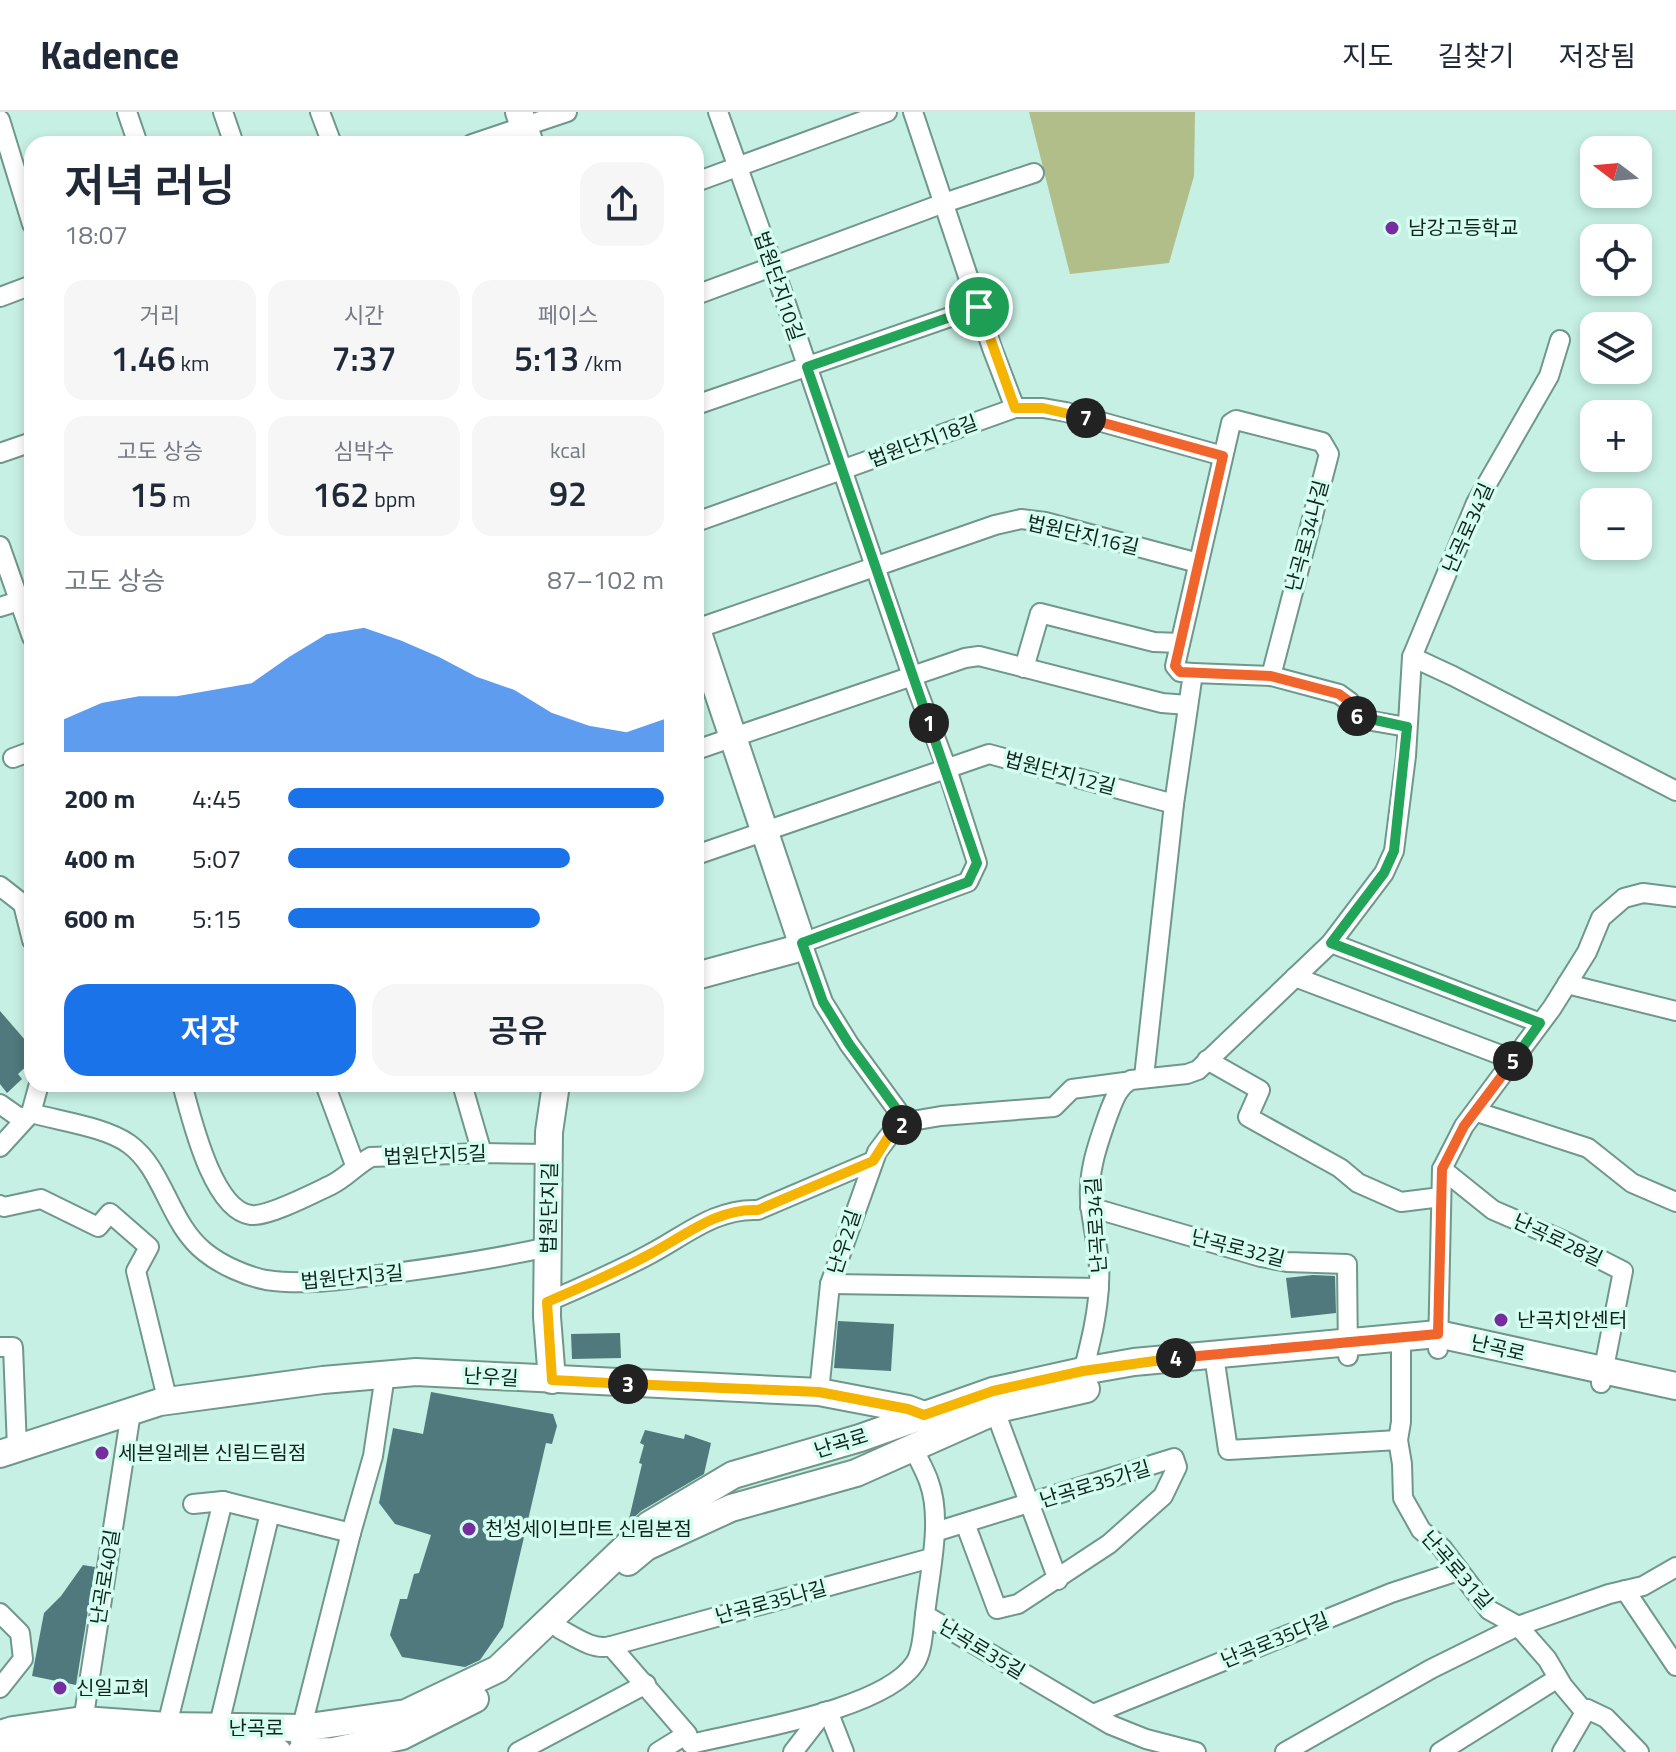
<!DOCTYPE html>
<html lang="ko">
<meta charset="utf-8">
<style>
body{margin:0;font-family:"Titillium Web","Noto Sans KR",sans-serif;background:#f6f6f7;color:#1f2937;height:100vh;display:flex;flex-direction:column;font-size:30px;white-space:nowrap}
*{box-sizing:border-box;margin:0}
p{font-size:26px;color:#747a83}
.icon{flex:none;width:44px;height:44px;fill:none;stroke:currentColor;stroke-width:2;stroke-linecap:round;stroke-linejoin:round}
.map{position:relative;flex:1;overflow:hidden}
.panel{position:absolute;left:24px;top:24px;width:680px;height:956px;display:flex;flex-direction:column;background:#fff;border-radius:24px;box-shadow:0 4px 12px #0003}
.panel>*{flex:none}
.needle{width:52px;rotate:286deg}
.buttons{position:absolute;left:1580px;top:24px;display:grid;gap:16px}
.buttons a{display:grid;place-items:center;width:72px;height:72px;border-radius:16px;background:#fff;box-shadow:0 4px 12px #0003;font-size:40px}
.pin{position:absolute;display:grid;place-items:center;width:68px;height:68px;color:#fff;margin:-34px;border:4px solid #fff;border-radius:50%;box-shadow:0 2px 8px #0007}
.km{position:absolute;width:40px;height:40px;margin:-20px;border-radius:50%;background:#222;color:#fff;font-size:22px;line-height:40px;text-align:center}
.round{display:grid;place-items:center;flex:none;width:84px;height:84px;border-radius:24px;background:#f6f6f7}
.overview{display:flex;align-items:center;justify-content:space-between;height:136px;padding:0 40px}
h1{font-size:44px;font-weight:600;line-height:60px}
.metrics{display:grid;grid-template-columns:repeat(3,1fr);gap:12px;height:136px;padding:8px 40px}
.metrics div{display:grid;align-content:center;border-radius:20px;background:#f6f6f7;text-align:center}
.metrics b{font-size:34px;font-weight:600}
.metrics small{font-size:22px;font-weight:400}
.metrics p{font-size:22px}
.chart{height:224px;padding:16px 40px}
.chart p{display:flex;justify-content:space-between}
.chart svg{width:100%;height:144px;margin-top:8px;fill:#1a73e8;opacity:.7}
.cta{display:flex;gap:16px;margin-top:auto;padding:16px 40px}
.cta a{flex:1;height:92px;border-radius:24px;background:#1a73e8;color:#fff;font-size:32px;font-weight:600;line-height:92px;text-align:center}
.cta a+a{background:#f6f6f7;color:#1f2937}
ul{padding:0 40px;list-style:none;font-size:26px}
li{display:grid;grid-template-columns:128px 96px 1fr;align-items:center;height:60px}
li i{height:20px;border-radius:10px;background:#1a73e8}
header{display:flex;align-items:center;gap:48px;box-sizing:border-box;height:112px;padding:0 40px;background:#fff;border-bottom:2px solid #e0e1e3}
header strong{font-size:38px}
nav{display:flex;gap:44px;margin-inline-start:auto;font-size:28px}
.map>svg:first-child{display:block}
</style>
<header>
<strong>Kadence</strong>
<nav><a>지도</a><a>길찾기</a><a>저장됨</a></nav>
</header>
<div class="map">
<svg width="1676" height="1640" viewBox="0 0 1676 1640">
<rect width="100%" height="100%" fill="#c6f0e3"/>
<polygon fill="#b1be8a" points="1029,0 1195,0 1194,64 1169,151 1070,162"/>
<g fill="#4f797c">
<polygon points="0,899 32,936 32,949 18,962 22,967 7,981 0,972"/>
<polygon points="1313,1163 1335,1164 1336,1201 1291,1206 1286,1166"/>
<polygon points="838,1209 894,1212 891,1259 834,1256"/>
<polygon points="620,1221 621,1246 572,1247 571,1222"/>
<polygon points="431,1280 553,1302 557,1314 552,1332 546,1331 503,1515 480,1548 465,1555 402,1545 390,1523 400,1487 407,1487 414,1462 419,1461 431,1423 395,1412 379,1391 393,1316 423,1322"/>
<polygon points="645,1318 684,1327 685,1322 711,1331 704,1362 641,1399 628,1411 642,1352 639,1351 644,1333 640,1331"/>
<polygon points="83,1453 95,1455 76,1573 32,1564 44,1501 61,1484"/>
</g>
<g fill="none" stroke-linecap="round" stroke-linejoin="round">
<g stroke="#70978b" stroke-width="22">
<g id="street">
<polyline points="127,0 138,32"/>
<polyline points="223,0 234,32"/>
<polyline points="320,0 332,32"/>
<polyline points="718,0 773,153 912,564 947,657 977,751 968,770 802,831 823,890 849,932 906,1010 889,1024 877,1040 830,1172 819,1280"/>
<polyline points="913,0 992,236 1015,296"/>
<polyline points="0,8 32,112"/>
<polyline points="472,32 567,0"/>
<polyline points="696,70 887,0"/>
<polyline points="696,183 944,91 1034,61"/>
<polyline points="0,185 32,173"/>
<polyline points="696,293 979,195"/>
<polyline points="0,341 32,330"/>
<polyline points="696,410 1015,296 1043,296 1066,300 1223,344"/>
<polyline points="0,434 32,525"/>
<polyline points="0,495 19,489"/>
<polyline points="696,517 995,413 1021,407 1045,410 1198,451"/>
<polyline points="1412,545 1453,564 1676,679"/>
<polyline points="1024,556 1040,501 1154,530 1180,531"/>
<polyline points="1193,561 1271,564 1339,582 1350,590 1355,603 1366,608 1407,615"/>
<polyline points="696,638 965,546 979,544 1162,591 1188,593"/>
<polyline points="13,646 32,639"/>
<polyline points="696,743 989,642 1174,692"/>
<polyline points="0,774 23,792 32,828"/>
<polyline points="1331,831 1540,911"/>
<polyline points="1295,865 1514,948"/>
<polyline points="1567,872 1676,899"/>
<polyline points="1207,948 1260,978 1248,1005 1340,1056 1358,1071 1401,1090 1441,1085"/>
<polyline points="1144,965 1174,692 1193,561 1180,560 1175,554 1231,311 1236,308 1322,330 1329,342 1271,564"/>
<path d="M182,972c9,32 30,126 69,131 17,2 63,-22 80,-30 15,-7 25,-20 40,-28l111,-4 67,1"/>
<polyline points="325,972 355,1053"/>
<polyline points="462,972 482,1041"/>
<polyline points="0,992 17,1004 26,1006"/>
<polyline points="1477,1000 1588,1036 1632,1071 1676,1090"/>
<path d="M31,1001c28,8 75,14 98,31 35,25 40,80 76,108 16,13 41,24 61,28 40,6 81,-1 121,-6 54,-7 107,-15 161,-27"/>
<polyline points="906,1010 941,1004 1054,995 1072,977 1125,970"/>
<polyline points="0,1035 31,1001 39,972"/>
<polyline points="1442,1057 1493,1098 1560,1127 1623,1159 1601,1271"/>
<polyline points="0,1093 4,1095 41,1087 98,1115 110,1101 149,1135 136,1159 168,1290"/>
<polyline points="1090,1095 1261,1145 1287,1150 1347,1152 1348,1244"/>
<polyline points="830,1172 1099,1176"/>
<path d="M547,1190c35,-15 70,-30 103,-48 36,-19 66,-46 108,-44l115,-49"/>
<polyline points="1401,1225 1401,1310 1398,1328 1402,1352 1403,1386 1421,1418 1442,1436 1489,1498 1518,1514 1547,1547 1563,1574 1584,1599 1587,1597 1606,1606 1639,1640"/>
<polyline points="0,1235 13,1235 17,1336"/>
<polyline points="1438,1237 1442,1057 1464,1014 1552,896 1587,840 1601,806 1624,786 1643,781 1676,785"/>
<polyline points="1216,1257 1228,1338 1398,1328"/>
<path d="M1081,1268c8,-32 17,-64 18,-97 2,-25 -5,-48 -8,-73 -5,-34 6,-64 17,-95 5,-13 10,-29 23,-35l56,-6 11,-4 133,-127 53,-70 10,-22 12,-95 6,-99 64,-154 73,-127 11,-36"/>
<polyline points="995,1299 1058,1468"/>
<path d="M913,1335c5,12 12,23 16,35 14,38 0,93 -4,133l186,110 35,14 50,13"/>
<polyline points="193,1392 223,1389 351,1421"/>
<polyline points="935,1420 1174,1346 1177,1355 1163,1384 1109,1432 1018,1492 997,1497 965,1411"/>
<polyline points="1625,1478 1676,1554"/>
<polyline points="0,1501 20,1521 23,1547 0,1576"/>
<path d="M560,1517c15,8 34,22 51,17l76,88"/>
<polyline points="611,1534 931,1446"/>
<polyline points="828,1599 844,1640"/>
<polyline points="1093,1602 1391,1481 1458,1459"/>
<polyline points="82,1616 131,1300"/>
<polyline points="164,1625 223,1389"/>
<polyline points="216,1625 270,1401"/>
<polyline points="299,1626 351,1421 373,1344 385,1263"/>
<polyline points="518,1640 646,1572"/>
<path d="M658,1640l29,-18 4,10c56,-14 193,-34 224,-81 8,-12 8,-34 10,-48"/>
<polyline points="793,1640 824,1600"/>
<polyline points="1285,1640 1431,1557 1518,1514 1609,1482 1643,1474 1676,1455"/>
<polyline points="1440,1640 1558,1566"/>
<polyline points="1562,1640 1587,1597"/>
</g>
</g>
<g stroke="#70978b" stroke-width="30">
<g id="secondary">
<polyline points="519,0 530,32"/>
<polyline points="696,515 802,831 792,838 696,864"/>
<polyline points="552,1268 547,1205 549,1020 556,972"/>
<polyline points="0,1342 160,1290 323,1268 416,1260 819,1280 908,1297 929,1305"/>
<polyline points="628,1450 646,1435 731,1396 856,1361 1002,1296 1086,1277"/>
<polyline points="0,1622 13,1618 83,1608 167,1614 302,1616 406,1601 498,1557 649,1413 733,1363 860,1326 993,1279 1083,1259 1134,1250 1438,1222 1676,1274"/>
<polyline points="0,1640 14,1635 111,1630 212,1639 278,1640"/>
<polyline points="301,1640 334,1639 402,1624 475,1587"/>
</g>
</g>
<use href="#street" stroke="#fff" stroke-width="18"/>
<use href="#secondary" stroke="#fff" stroke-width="26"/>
</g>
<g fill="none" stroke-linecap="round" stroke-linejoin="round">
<g stroke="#fff" stroke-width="16">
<polyline id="split-1" points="929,611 807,255 979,195"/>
</g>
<g stroke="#fff" stroke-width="16">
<polyline id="split-2" points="902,1013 906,1010 849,932 823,890 802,831 968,770 977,751 929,611"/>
</g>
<g stroke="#fff" stroke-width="16">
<path id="split-3" d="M628,1272l-76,-4 -5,-78c35,-15 70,-30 103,-48 36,-19 67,-46 108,-44l115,-49 16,-25 13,-11"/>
</g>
<g stroke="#fff" stroke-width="16">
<polyline id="split-4" points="628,1272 819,1280 908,1297 924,1303 993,1279 1083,1259 1176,1246"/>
</g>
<g stroke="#fff" stroke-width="16">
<polyline id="split-5" points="1176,1246 1438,1222 1442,1057 1464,1014 1513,949"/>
</g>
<g stroke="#fff" stroke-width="16">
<polyline id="split-6" points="1357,604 1407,615 1394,739 1384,761 1331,831 1540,911 1513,949"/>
</g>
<g stroke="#fff" stroke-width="16">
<polyline id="split-7" points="1086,306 1223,344 1175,554 1180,560 1271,564 1339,582 1350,590 1357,604"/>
</g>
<g stroke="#fff" stroke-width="16">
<polyline id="split-8" points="979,195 1015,296 1043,296 1086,306"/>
</g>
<use href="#split-1" stroke="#22a559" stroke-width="10"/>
<use href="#split-2" stroke="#22a559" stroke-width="10"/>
<use href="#split-3" stroke="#f5b400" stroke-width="10"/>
<use href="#split-4" stroke="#f5b400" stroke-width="10"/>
<use href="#split-5" stroke="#f0652b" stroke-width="10"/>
<use href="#split-6" stroke="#22a559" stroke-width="10"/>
<use href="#split-7" stroke="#f0652b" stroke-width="10"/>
<use href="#split-8" stroke="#f5b400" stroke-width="10"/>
</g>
<g fill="#762d9f" stroke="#d4fef0" stroke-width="3">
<circle cx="1392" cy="116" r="8"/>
<circle cx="1501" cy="1208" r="8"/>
<circle cx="102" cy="1341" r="8"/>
<circle cx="469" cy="1417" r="8"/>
<circle cx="60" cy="1576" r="8"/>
</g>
<g text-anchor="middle" stroke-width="7" stroke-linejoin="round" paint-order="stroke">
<g font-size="20" fill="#13231f" stroke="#d4fef0" text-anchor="start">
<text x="1408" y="123">남강고등학교</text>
<text x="1517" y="1215">난곡치안센터</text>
<text x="118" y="1348">세븐일레븐 신림드림점</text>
<text x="485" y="1424">천성세이브마트 신림본점</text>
<text x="76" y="1583">신일교회</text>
</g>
<g font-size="20" fill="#13231f" stroke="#d4fef0">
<text transform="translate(779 174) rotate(71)" y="7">법원단지10길</text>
<text transform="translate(923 329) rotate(-20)" y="7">법원단지18길</text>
<text transform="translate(1468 416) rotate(-66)" y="7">난곡로34길</text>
<text transform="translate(1083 423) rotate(13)" y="7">법원단지16길</text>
<text transform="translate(1307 424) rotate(-75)" y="7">난곡로34나길</text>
<text transform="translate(1060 661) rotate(15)" y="7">법원단지12길</text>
<text transform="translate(435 1043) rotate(-2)" y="7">법원단지5길</text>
<text transform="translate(549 1096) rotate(-89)" y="7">법원단지길</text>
<text transform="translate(1096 1113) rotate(-94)" y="7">난곡로34길</text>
<text transform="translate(1558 1128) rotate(25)" y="7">난곡로28길</text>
<text transform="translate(844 1130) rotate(-72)" y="7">난우2길</text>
<text transform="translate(1238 1136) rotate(14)" y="7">난곡로32길</text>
<text transform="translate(352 1165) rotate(-5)" y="7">법원단지3길</text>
<text transform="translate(1498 1236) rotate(13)" y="7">난곡로</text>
<text transform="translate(491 1265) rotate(3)" y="7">난우길</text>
<text transform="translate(841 1331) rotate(-17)" y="7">난곡로</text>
<text transform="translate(1095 1372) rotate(-17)" y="7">난곡로35가길</text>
<text transform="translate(1457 1458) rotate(49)" y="7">난곡로31길</text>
<text transform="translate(105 1465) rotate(-81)" y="7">난곡로40길</text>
<text transform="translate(771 1490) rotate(-15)" y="7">난곡로35나길</text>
<text transform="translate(1275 1528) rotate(-22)" y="7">난곡로35다길</text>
<text transform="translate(982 1537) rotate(31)" y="7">난곡로35길</text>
<text x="256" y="1623">난곡로</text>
</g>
</g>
</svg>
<div class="buttons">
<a><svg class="needle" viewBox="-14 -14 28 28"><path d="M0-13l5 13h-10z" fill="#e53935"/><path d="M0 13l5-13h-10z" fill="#747a83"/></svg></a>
<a><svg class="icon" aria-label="locate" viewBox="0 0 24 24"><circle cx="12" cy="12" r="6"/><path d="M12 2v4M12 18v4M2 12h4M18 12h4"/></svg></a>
<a><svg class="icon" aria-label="layers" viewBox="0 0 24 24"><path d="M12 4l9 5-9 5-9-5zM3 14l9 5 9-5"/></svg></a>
<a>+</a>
<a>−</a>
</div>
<div class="pin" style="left:979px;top:195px;background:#1e9e55"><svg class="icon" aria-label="arrive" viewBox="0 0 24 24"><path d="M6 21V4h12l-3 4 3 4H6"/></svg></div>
<b class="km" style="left:929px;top:611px">1</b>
<b class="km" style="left:902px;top:1013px">2</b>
<b class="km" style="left:628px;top:1272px">3</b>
<b class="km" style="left:1176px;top:1246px">4</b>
<b class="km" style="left:1513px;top:949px">5</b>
<b class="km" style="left:1357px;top:604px">6</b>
<b class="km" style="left:1086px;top:306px">7</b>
<section class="panel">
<div class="overview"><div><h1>저녁 러닝</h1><p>18:07</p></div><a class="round"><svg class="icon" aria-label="share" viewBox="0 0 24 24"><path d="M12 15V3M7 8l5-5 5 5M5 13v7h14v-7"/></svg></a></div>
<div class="metrics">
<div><p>거리</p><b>1.46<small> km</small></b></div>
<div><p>시간</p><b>7:37</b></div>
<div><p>페이스</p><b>5:13<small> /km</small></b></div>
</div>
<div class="metrics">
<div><p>고도 상승</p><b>15<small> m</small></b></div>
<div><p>심박수</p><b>162<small> bpm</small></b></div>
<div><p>kcal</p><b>92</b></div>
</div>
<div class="chart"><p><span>고도 상승</span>87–102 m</p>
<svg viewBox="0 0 160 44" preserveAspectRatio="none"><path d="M0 44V34L10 29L20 27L30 27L40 25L50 23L60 15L70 8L80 6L90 10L100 15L110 21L120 25L130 32L140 36L150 38L160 34V44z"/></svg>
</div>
<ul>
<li><b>200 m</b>4:45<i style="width:100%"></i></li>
<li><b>400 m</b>5:07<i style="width:75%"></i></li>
<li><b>600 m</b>5:15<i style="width:67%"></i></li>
</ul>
<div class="cta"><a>저장</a><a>공유</a></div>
</section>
</div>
